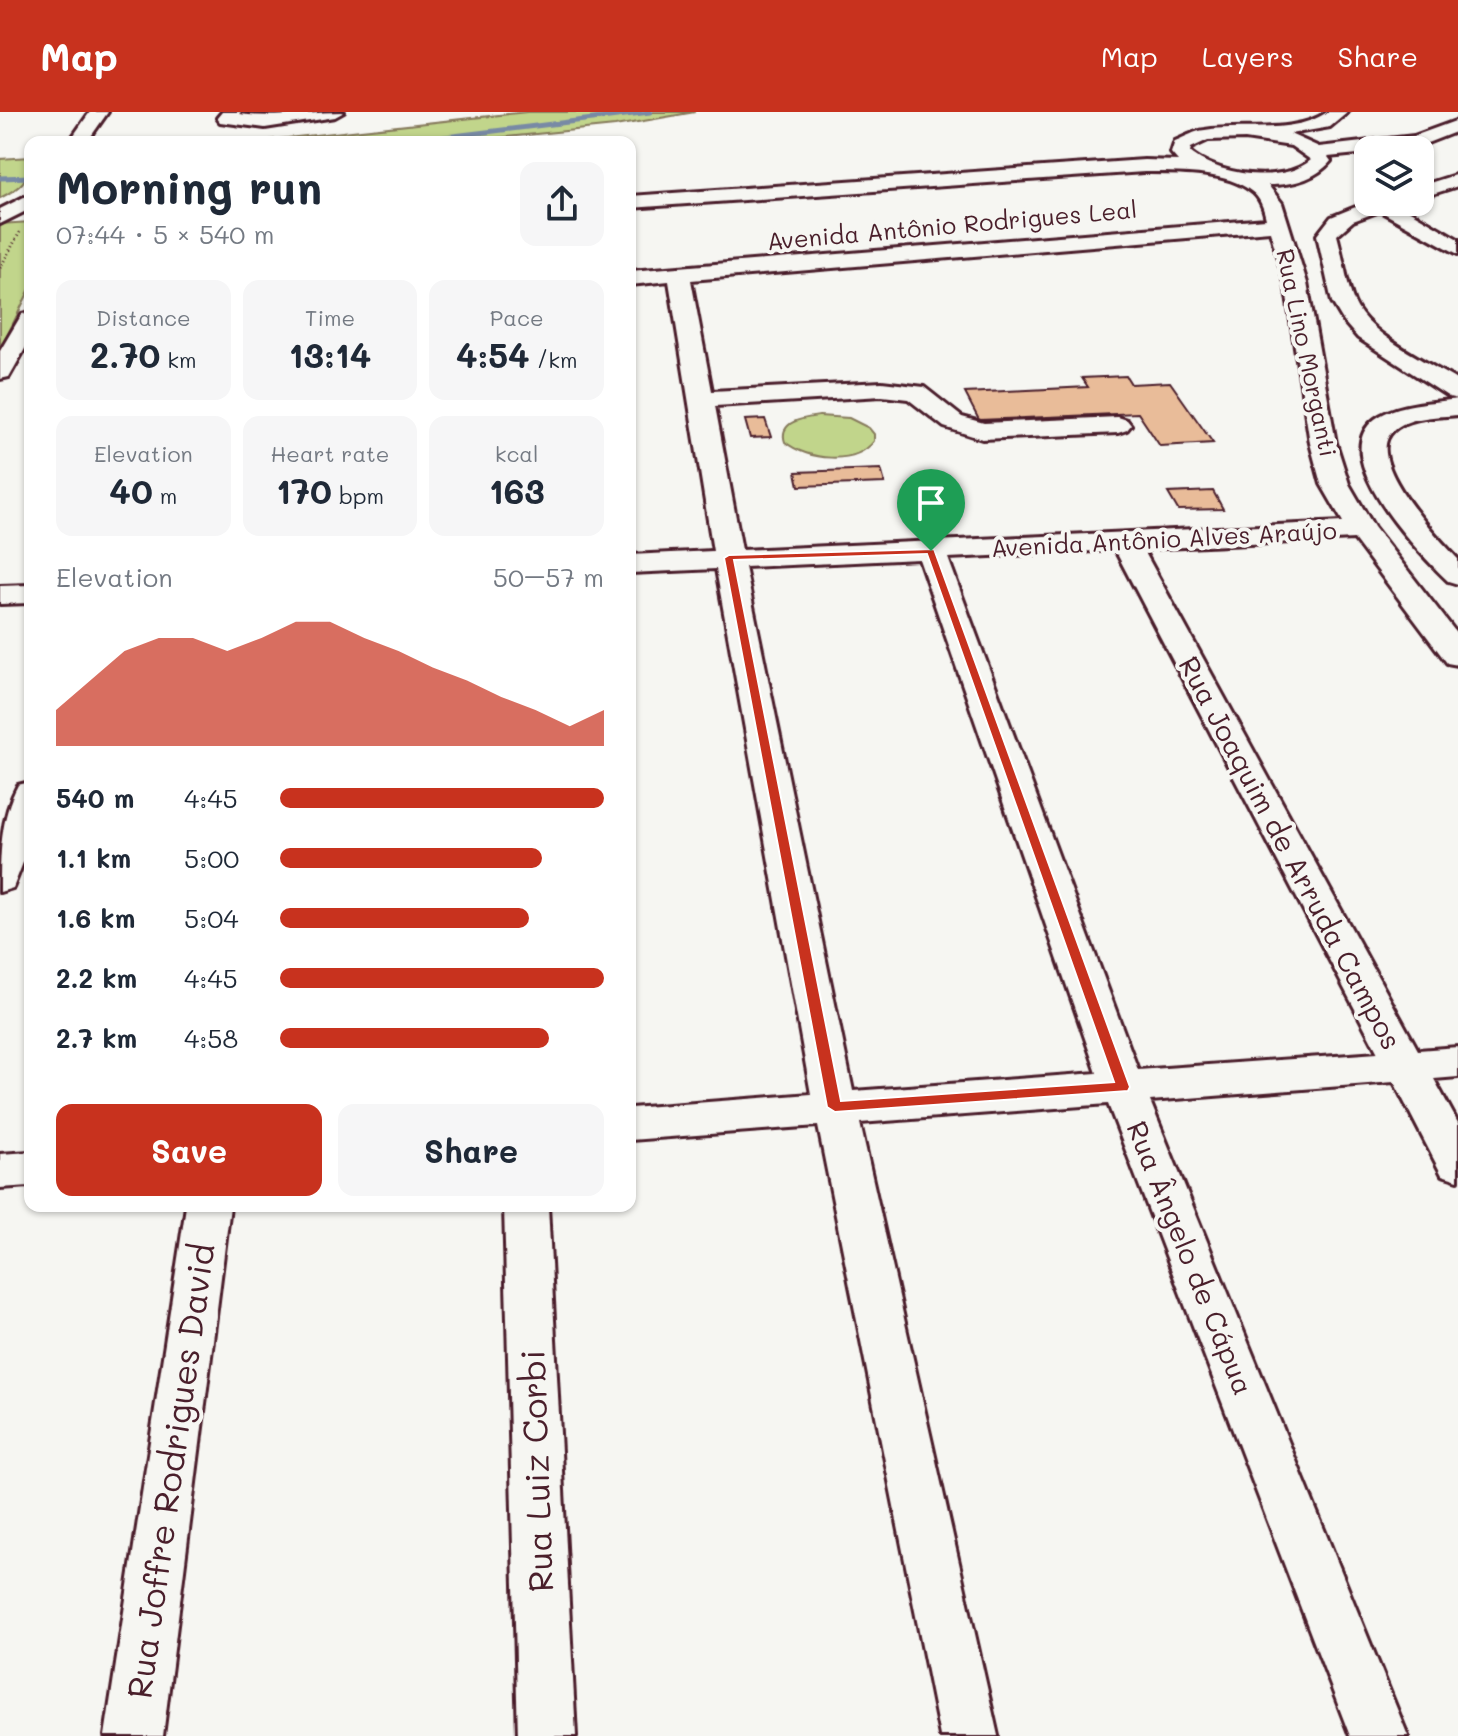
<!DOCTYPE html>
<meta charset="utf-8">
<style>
body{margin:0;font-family:Mali,sans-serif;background:#f6f6f7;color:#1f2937;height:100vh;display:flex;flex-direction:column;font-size:30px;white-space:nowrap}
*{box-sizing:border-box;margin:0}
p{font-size:26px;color:#747a83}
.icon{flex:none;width:44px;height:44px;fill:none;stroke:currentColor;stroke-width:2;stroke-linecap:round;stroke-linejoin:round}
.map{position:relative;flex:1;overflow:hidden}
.side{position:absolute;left:24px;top:24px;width:612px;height:1076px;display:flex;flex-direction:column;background:#fff;border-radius:16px;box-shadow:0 2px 6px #0004}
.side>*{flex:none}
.controls{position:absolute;left:1354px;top:24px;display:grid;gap:16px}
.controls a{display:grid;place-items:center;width:80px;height:80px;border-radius:16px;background:#fff;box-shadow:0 2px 6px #0004;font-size:40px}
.pin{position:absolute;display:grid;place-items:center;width:68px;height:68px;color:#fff;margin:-82px -34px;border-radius:50% 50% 50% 0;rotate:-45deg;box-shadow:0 0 8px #0007}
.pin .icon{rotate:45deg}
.round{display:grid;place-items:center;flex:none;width:84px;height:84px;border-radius:16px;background:#f6f6f7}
.overview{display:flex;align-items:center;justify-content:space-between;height:136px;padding:0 32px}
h1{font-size:44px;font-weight:700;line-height:60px}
.metrics{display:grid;grid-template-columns:repeat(3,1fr);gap:12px;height:136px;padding:8px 32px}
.metrics div{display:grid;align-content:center;border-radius:16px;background:#f6f6f7;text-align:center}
.metrics b{font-size:34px;font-weight:700}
.metrics small{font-size:22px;font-weight:400}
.metrics p{font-size:22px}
.chart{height:224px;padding:16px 32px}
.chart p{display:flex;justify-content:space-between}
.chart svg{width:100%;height:144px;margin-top:8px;fill:#c8321e;opacity:.7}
.cta{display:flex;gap:16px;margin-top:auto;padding:16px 32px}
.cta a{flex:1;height:92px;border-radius:16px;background:#c8321e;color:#fff;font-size:32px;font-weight:700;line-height:92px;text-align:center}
.cta a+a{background:#f6f6f7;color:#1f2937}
ul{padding:0 32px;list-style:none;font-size:26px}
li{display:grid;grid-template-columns:128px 96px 1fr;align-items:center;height:60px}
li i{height:20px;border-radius:10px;background:#c8321e}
header{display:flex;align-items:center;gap:48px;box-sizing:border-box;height:112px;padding:0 40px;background:#c8321e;color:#fff}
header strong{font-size:38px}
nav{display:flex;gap:44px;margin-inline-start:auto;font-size:28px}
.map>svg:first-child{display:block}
</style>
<header>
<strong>Map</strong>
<nav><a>Map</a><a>Layers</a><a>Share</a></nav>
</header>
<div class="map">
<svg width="1458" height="1624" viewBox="0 0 1458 1624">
<rect width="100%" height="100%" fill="#f6f6f2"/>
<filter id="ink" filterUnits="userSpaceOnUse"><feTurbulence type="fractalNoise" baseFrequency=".0125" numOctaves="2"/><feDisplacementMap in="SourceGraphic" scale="16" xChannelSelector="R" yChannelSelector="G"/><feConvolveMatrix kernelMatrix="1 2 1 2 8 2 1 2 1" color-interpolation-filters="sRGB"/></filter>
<g filter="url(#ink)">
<g fill="#c1d58b" stroke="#867a5b" stroke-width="2">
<polygon points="527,0 695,0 615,14 456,30 251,30"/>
<path d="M30,45c0,24 -10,31 -30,41v-39z"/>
<polygon points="30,110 30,177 0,238 0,112"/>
<path d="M819,304l30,2 20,10 5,6v7c-19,25 -67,19 -89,1 -7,-21 19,-24 34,-26z"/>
</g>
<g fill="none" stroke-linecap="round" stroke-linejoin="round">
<g stroke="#788aa5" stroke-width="5">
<polyline points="404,30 650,0"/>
<polyline points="0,66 30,65"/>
</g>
</g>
<g fill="#e9bc99" stroke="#4a1f2b" stroke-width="2">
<polygon points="1126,264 1131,272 1170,270 1213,331 1160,334 1138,301 979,308 965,281 1088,275 1082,266"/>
<polygon points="765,307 771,325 750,326 745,308"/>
<polygon points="881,357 885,371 799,374 796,360"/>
<polygon points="1213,379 1223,397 1178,398 1168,381"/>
</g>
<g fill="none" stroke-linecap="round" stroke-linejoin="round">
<g stroke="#4a1f2b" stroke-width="6">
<g id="minor">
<polygon points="90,0 108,0 87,30 69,30"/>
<path d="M222,0h19l-2,2c35,5 70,-2 105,-2l-9,5 -70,11 -45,-6 -3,-4z"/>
<path d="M1327,0h21l-18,15 -40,7 29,13 95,-11 44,-16v11l-41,16 -49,3v3l-40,4 3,4c-16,19 -40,24 -63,24l14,18 25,80 29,160 13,41 25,43 84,108v30l-11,-2 -93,-124 -211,10 275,501 40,-3v30l-24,2 24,44v57l-16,-5 -48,-93 -244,19 258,635h-58l-242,-632 -248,19 138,613h-58l-122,-610 -188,14v-32l181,-14 -95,-525 -86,4v-18l83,-4 -44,-270 -39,4v-14l636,-52c-2,-10 -6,-22 -15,-28 -25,-20 -76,-19 -107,-19l-514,36v-12l514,-36 34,1 -7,-8 4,-12c10,-4 20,-10 30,-11 36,-6 91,5 122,-18zM1245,27l46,7 20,14c-29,25 -94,15 -121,-8l1,-4 17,-8zM1270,119l15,52 25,160 11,41 22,38 -601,28 -27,-144 167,-10 26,3 36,28 38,12 136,-6 9,-3 4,-5 -4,-5 -9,-3 -134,6 -22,-6 -38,-30 -42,-5 -170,9 -21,-111zM1115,438l263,503 -240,17 -190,-512zM919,447l178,514 -244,18 -108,-524z"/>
<polygon points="1458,62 1458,74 1420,86 1420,74"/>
<polygon points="30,82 30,97 0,112 0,97"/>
<path d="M1368,90h31l-1,2 60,35v15l-78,-43 -27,10 -16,14c6,21 9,47 17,67 14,33 74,60 104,79v34c-20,2 -50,1 -65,16 -31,28 45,107 65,128v25l-10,-3c-29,-28 -123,-124 -73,-162 22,-16 57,-16 83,-20l-9,-2 -91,-59 -14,-16 -12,-20 -15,-67 14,-18z"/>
<polygon points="30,200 30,228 9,265 0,267 0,239 22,202"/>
<polygon points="30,473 30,491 0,492 0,474"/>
<path d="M30,670v63l-17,43 -13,4c0,-37 0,-74 18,-107z"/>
<polygon points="30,1040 30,1074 0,1076 0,1042"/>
<polygon points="186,1094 230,1094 163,1624 105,1624"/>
<polygon points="504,1094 548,1094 576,1624 518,1624"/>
</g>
</g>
<polyline stroke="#4a1f2b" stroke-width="3" stroke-dasharray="1 3" stroke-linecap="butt" points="0,156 21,118"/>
<use href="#minor" fill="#f6f6f2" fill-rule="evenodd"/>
</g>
</g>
<path fill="#c8321e" stroke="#fff" stroke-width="2" fill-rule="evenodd" d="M934,437l196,538 -2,4 -293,21 -8,-5 -103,-549 5,-3zM927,442l187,528 -273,19 -107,-541z"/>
<g text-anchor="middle" stroke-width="8" stroke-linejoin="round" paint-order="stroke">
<g font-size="24" fill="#4a1f2b" stroke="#f6f6f2">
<text transform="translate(952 114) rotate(-5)" y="8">Avenida Antônio Rodrigues Leal</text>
<text transform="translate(1306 241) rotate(78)" y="8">Rua Lino Morganti</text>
<text transform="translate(1164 428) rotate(-3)" y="8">Avenida Antônio Alves Araújo</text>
</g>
<g font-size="28" fill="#4a1f2b" stroke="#f6f6f2">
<text transform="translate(1290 741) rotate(62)" y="10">Rua Joaquim de Arruda Campos</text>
<text transform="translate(1190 1146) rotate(68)" y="10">Rua Ângelo de Cápua</text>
</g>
<g font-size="34" fill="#4a1f2b" stroke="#f6f6f2">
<text transform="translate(171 1359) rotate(-82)" y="12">Rua Joffre Rodrigues David</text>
<text transform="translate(537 1359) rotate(-92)" y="12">Rua Luiz Corbi</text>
</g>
</g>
</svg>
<div class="controls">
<a><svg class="icon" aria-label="layers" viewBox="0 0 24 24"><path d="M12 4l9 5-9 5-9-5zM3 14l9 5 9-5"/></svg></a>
</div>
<div class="pin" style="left:931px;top:439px;background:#1e9e55"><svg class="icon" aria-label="arrive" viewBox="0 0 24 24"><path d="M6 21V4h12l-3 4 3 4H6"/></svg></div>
<section class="side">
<div class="overview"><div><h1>Morning run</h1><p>07:44 · 5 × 540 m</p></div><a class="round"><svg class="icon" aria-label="share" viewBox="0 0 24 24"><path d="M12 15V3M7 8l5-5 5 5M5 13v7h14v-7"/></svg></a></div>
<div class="metrics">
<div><p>Distance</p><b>2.70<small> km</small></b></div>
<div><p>Time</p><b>13:14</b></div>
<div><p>Pace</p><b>4:54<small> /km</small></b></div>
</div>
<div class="metrics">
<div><p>Elevation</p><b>40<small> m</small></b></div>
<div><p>Heart rate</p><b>170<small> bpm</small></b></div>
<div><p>kcal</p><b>163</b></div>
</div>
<div class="chart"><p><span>Elevation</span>50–57 m</p>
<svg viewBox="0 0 160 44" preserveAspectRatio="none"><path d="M0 44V33L10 24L20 15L30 11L40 11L50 15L60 11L70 6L80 6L90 11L100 15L110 20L120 24L130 29L140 33L150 38L160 33V44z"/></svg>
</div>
<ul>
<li><b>540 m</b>4:45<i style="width:100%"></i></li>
<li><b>1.1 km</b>5:00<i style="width:81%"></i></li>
<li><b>1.6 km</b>5:04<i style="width:77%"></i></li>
<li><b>2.2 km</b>4:45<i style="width:100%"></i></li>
<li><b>2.7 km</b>4:58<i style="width:83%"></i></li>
</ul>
<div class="cta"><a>Save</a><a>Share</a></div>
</section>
</div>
